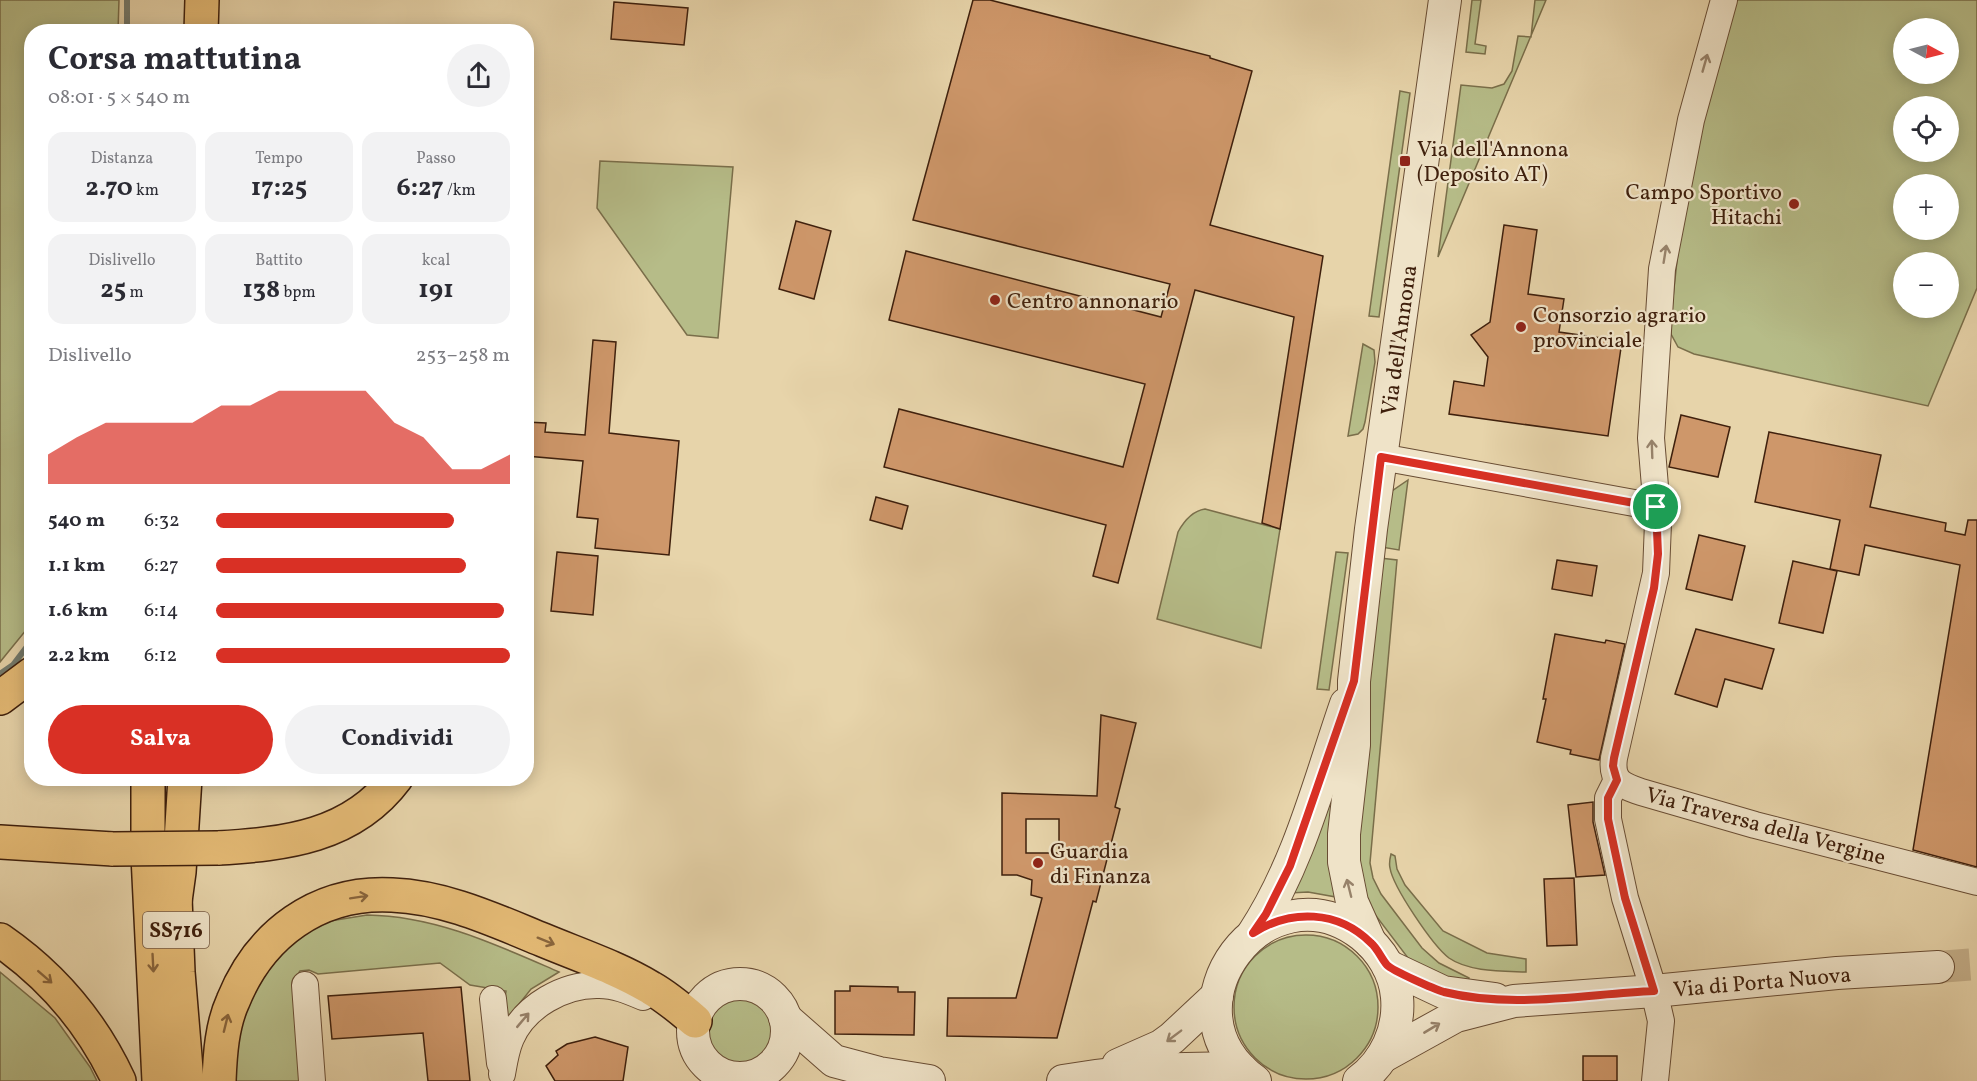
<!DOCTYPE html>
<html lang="it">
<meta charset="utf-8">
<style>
body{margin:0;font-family:Vollkorn,serif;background:#f2f2f3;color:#2b2b33;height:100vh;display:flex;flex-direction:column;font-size:22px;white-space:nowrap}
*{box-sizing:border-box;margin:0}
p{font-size:20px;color:#7c7c81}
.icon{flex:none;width:33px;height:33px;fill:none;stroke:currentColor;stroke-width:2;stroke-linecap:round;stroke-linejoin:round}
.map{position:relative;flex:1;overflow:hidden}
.side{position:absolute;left:24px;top:24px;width:510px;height:762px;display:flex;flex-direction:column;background:#fff;border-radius:24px;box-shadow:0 3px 15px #0003}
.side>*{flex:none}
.needle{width:39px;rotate:97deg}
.fabs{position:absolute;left:1893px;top:18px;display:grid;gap:12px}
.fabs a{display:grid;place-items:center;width:66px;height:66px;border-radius:50%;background:#fff;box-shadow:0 3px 15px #0003;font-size:30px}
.pin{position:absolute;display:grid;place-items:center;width:51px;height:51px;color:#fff;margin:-26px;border:3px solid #fff;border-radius:50%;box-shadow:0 2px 6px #0007}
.round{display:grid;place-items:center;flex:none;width:63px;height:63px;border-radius:32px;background:#f2f2f3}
.headline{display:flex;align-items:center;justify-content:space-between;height:102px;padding:0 24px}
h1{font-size:33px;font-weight:700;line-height:45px}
.figures{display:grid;grid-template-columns:repeat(3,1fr);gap:9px;height:102px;padding:6px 24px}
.figures div{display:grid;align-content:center;border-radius:15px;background:#f2f2f3;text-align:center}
.figures b{font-size:26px;font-weight:700}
.figures small{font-size:16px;font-weight:400}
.figures p{font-size:16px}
.chart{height:168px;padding:12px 24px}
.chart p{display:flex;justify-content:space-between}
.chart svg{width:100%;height:108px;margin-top:6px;fill:#d93025;opacity:.7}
.cta{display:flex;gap:12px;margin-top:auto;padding:12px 24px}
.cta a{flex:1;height:69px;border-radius:36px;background:#d93025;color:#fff;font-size:24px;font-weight:700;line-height:69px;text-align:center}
.cta a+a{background:#f2f2f3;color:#2b2b33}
ul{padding:0 24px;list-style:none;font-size:20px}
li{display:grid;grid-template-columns:96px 72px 1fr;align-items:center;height:45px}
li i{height:15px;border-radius:8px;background:#d93025}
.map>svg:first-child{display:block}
</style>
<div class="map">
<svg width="1977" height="1081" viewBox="0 0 1977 1081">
<rect width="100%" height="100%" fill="#e7d4aa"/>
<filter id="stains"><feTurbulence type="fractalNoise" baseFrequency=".00333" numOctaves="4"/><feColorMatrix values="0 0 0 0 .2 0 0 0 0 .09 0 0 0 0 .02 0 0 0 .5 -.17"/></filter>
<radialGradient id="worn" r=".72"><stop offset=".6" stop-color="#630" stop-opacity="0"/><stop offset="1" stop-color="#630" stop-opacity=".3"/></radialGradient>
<g fill="#b6bc88" stroke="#7a6e4a" stroke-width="1.5" fill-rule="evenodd">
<polygon points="0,0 119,0 118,31 32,32 31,624 0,662"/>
<polygon points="1472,0 1481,0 1475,44 1486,46 1485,54 1466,52"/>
<polygon points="1535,0 1546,0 1438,257 1461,85 1492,88 1504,84 1512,71 1518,36 1531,37"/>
<path d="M1736,0h241v288l-49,118 -234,-52 -16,-7 -7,-13 1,-27 9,-83 21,-98zM1904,28h44v46h-44zM1904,106h44v46h-44zM1904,184h44v46h-44zM1904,262h44v46h-44z"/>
<polygon points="1400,91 1410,93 1379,317 1369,316"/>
<polygon points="600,161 733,167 718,338 687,335 597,208"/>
<polygon points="1363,344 1374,350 1375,362 1365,422 1363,429 1358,434 1348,436"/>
<polygon points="1408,480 1399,550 1381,547 1392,491"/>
<path d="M1205,509l75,20 -19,119 -104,-29 21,-87c6,-11 14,-21 27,-23z"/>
<polygon points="1336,552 1348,553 1329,690 1317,689"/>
<polygon points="1380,558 1397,560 1370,863 1373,878 1381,894 1422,948 1439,963 1469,978 1468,983 1451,982 1408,958 1367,904 1353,847"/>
<polygon points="1340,739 1336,897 1308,892 1290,893"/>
<path d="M1391,854l4,2 2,13 8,16 38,46 44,22 39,6v13c-23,-1 -57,0 -77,-14 -16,-12 -56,-71 -59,-90 -1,-4 0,-10 1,-14z"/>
<path d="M367,915c69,1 130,30 192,57l-28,17 -23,29 -4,1 -2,-2 4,-26 -36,-6 -30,-22 -122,11 -9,-4 -9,1 -2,3 4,107h-74l11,-70 51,-73 40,-17z"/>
<circle cx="1306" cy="1007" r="72"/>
<polygon points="0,972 55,1018 90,1067 97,1081 0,1081"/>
<circle cx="741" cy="1032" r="33"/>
</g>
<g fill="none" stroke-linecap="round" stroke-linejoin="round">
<g stroke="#747b6e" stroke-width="6">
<polyline points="127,32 127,0"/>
<polyline points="0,674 13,665 32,640"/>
</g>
</g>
<g fill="#ce976a" stroke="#3f200d" stroke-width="1.5" fill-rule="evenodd">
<polygon points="973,0 990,0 1210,56 1210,58 1252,71 1210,225 1323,256 1280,529 1262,523 1294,317 1195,290 1118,583 1093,576 1106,525 884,467 899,409 1123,467 1145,384 889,320 906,251 1161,317 1170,284 913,220"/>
<polygon points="614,2 688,8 684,45 611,39"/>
<polygon points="796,221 831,231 814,299 779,289"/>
<polygon points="1504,225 1537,230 1528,294 1564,299 1559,332 1622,341 1608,436 1449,414 1454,381 1484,386 1488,357 1471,335 1490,322"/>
<polygon points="593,340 616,342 609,433 679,441 669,555 595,548 598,519 577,517 583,461 526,456 526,422 546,423 545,432 585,435"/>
<polygon points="1681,415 1730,427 1718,477 1669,467"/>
<polygon points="1769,432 1881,455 1870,507 1946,523 1945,531 1965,535 1968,520 1977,520 1977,867 1913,850 1960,565 1865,545 1859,575 1830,569 1840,520 1755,502"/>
<polygon points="876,497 908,506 902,529 870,520"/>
<polygon points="1699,535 1745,546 1732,600 1686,589"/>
<polygon points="557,552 598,556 593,615 551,611"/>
<polygon points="1557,560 1597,566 1592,596 1552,589"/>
<polygon points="1793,561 1837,571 1823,633 1779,623"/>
<polygon points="1696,629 1774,649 1762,689 1725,679 1717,707 1675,694"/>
<polygon points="1555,634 1605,643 1606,640 1625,644 1599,760 1570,754 1571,750 1537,742 1546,699 1543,699"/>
<path d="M1101,715l35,8 -21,84 5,2 -24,93 -3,-1 -36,137 -110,-2 1,-38h68l26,-100 -11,-3 1,-15 -15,-5h-15v-82l95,3zM1026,819h33v34h-33z"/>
<polygon points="1593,802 1593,822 1605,875 1576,877 1568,805"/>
<polygon points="1574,878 1577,945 1547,946 1544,879"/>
<polygon points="850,986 898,987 898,992 915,992 914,1035 835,1034 835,991 850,991"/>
<polygon points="461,987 470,1081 428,1081 423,1033 332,1039 328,996"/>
<polygon points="595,1037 628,1047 623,1081 555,1081 546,1066 558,1055 556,1051 567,1044"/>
<rect x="1583" y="1056" width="34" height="25"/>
</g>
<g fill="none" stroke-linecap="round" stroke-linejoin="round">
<polyline stroke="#c5b08b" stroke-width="32" stroke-dasharray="32 16" stroke-linecap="butt" points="1938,967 1977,964"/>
<g stroke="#694d34" stroke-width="28">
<g id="minor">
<path d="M1724,0l-33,120 -29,149 -11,169 7,85 -2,50 -42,185c-3,23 7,27 27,34l114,33 222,57"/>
<polyline points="1381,457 1656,507"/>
<polyline points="1617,780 1608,798 1608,819 1625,898 1654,991 1661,1021 1655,1081"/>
<polyline points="305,985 312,1081"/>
<polyline points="493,999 500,1063"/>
<path d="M502,1074c2,-12 4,-25 9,-36 14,-32 53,-54 88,-53 16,0 30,6 44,12"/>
</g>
</g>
<g stroke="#694d34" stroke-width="34">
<g id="tertiary">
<path d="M1253,934c46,-70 66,-152 93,-230"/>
<polyline points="1370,942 1352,902 1344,862 1344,834 1354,745 1354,681 1371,529 1445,0"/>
<polyline points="1388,966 1443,992 1495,999"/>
<circle cx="740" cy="1031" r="47"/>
<polyline points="785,1018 834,1061 879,1073 929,1081"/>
<polyline points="1382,1057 1456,1016 1514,1001 1654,991 1837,973 1938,967"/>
<polyline points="1118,1065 1161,1046 1172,1038 1217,996"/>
<path d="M1063,1081c59,-10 118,-14 178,-12"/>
<path d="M1255,1081c-100,-72 12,-220 107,-146 19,15 33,38 35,62 3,33 -12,65 -38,84"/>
</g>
</g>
<g stroke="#3f200d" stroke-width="36">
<g id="trunk">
<polyline points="201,32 202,0"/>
<polyline points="148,778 148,856 159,1081"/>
<polyline points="174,873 178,972 187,1081"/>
<path d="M219,1081c1,-27 3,-56 14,-80 27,-67 85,-110 159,-106 53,2 102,25 151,45 36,15 75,28 108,48 16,9 30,21 44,33"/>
</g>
</g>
<g stroke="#3f200d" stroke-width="36">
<g id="motorway">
<polyline points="0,698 32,674"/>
<polyline points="0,842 113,849"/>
<path d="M218,848c67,-4 134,-11 178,-70"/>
<polyline points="175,901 179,872 185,778"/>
<path d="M0,940c52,36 92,83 119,141"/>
</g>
</g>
<use href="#minor" stroke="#efe3c8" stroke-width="26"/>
<use href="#tertiary" stroke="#efe3c8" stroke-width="32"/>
<use href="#trunk" stroke="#e4ba75" stroke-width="33"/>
<use href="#motorway" stroke="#e4ba75" stroke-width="33"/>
<g stroke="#3f200d" stroke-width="36" stroke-linecap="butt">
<polyline id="motorway-bridge" points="113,849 218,848"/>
</g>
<use href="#motorway-bridge" stroke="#e4ba75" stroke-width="33"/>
</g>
<defs><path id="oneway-shaft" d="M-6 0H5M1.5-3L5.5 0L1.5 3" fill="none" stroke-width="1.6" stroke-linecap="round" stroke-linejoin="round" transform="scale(1.5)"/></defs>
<g stroke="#97826a">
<use href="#oneway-shaft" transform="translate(1705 63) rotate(-74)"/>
<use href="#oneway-shaft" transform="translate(1665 254) rotate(-81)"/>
<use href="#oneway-shaft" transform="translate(1652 449) rotate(-92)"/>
<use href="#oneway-shaft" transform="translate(1349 888) rotate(-104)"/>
<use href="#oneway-shaft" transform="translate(523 1020) rotate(-50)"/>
<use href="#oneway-shaft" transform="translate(1432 1028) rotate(-31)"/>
<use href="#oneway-shaft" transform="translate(1174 1036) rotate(143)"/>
</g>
<g stroke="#89653c">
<use href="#oneway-shaft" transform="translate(359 897) rotate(-9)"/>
<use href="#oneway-shaft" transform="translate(546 941) rotate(22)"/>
<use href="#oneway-shaft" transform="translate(153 963) rotate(87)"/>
<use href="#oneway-shaft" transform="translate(45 977) rotate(41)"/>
<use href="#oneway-shaft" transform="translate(226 1023) rotate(-76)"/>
</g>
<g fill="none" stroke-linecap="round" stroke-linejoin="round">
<g stroke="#fff" stroke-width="12">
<path id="route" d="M1381,457l275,50 2,47 -4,34 -40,170 -1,8 4,14 -9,18v21l17,79 29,93c-69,3 -141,18 -210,1 -10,-3 -51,-21 -57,-27 -6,-7 -9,-16 -16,-22 -33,-33 -80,-34 -118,-10l13,-19 24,-48 64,-185z"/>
</g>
<use href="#route" stroke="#d93025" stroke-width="8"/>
</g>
<g fill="#8f2418" stroke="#efe3c8" stroke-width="2">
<rect x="1399" y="155" width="12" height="12" rx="3"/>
<circle cx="1794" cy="204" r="6"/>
<circle cx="995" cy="300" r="6"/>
<circle cx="1521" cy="327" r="6"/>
<circle cx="1038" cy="863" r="6"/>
</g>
<g text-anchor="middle" stroke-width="4.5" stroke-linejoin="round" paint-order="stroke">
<rect fill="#efe3c8" stroke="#745a45" stroke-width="1.5" x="143" y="912" width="66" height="36" rx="4.5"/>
<g font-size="21" font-weight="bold" fill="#3f200d">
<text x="176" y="937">SS716</text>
</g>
<g font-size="22" fill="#3f200d" stroke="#efe3c8" text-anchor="start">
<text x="1417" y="156">Via dell'Annona<tspan x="1417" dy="25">(Deposito AT)</tspan></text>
<text x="1782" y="199" text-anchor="end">Campo Sportivo<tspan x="1782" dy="25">Hitachi</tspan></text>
<text x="1007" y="308">Centro annonario</text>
<text x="1533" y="322">Consorzio agrario<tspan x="1533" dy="25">provinciale</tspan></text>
<text x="1050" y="858">Guardia<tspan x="1050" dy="25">di Finanza</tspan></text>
</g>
<g font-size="22" fill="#3f200d" stroke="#efe3c8">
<text transform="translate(1398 340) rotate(-82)" y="8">Via dell'Annona</text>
<text transform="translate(1766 825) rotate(15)" y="8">Via Traversa della Vergine</text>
<text transform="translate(1762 981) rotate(-5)" y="8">Via di Porta Nuova</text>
</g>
</g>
<rect width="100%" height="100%" filter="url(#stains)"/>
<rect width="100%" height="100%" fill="url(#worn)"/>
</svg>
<div class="fabs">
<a><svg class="needle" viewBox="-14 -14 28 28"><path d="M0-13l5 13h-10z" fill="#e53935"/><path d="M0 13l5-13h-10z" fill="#7c7c81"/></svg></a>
<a><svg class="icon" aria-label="locate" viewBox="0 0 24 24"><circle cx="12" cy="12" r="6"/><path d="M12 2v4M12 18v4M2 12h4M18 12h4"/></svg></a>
<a>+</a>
<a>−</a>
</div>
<div class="pin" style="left:1656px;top:507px;background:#1e9e55"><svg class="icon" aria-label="arrive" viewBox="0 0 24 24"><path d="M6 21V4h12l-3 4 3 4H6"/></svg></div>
<section class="side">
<div class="headline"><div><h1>Corsa mattutina</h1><p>08:01 · 5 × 540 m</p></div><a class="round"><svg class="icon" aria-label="share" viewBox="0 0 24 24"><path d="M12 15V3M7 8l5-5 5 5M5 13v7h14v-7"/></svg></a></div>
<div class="figures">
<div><p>Distanza</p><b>2.70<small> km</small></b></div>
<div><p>Tempo</p><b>17:25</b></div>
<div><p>Passo</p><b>6:27<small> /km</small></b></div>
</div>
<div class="figures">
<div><p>Dislivello</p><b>25<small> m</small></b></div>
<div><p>Battito</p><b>138<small> bpm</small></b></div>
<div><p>kcal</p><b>191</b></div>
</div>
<div class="chart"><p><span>Dislivello</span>253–258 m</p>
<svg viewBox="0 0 160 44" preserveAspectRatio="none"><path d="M0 44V32L10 25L20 19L30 19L40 19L50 19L60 12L70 12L80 6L90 6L100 6L110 6L120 19L130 25L140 38L150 38L160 32V44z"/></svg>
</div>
<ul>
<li><b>540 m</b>6:32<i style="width:81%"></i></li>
<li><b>1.1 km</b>6:27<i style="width:85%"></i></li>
<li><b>1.6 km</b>6:14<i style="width:98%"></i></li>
<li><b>2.2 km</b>6:12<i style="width:100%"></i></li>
</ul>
<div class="cta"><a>Salva</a><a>Condividi</a></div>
</section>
</div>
